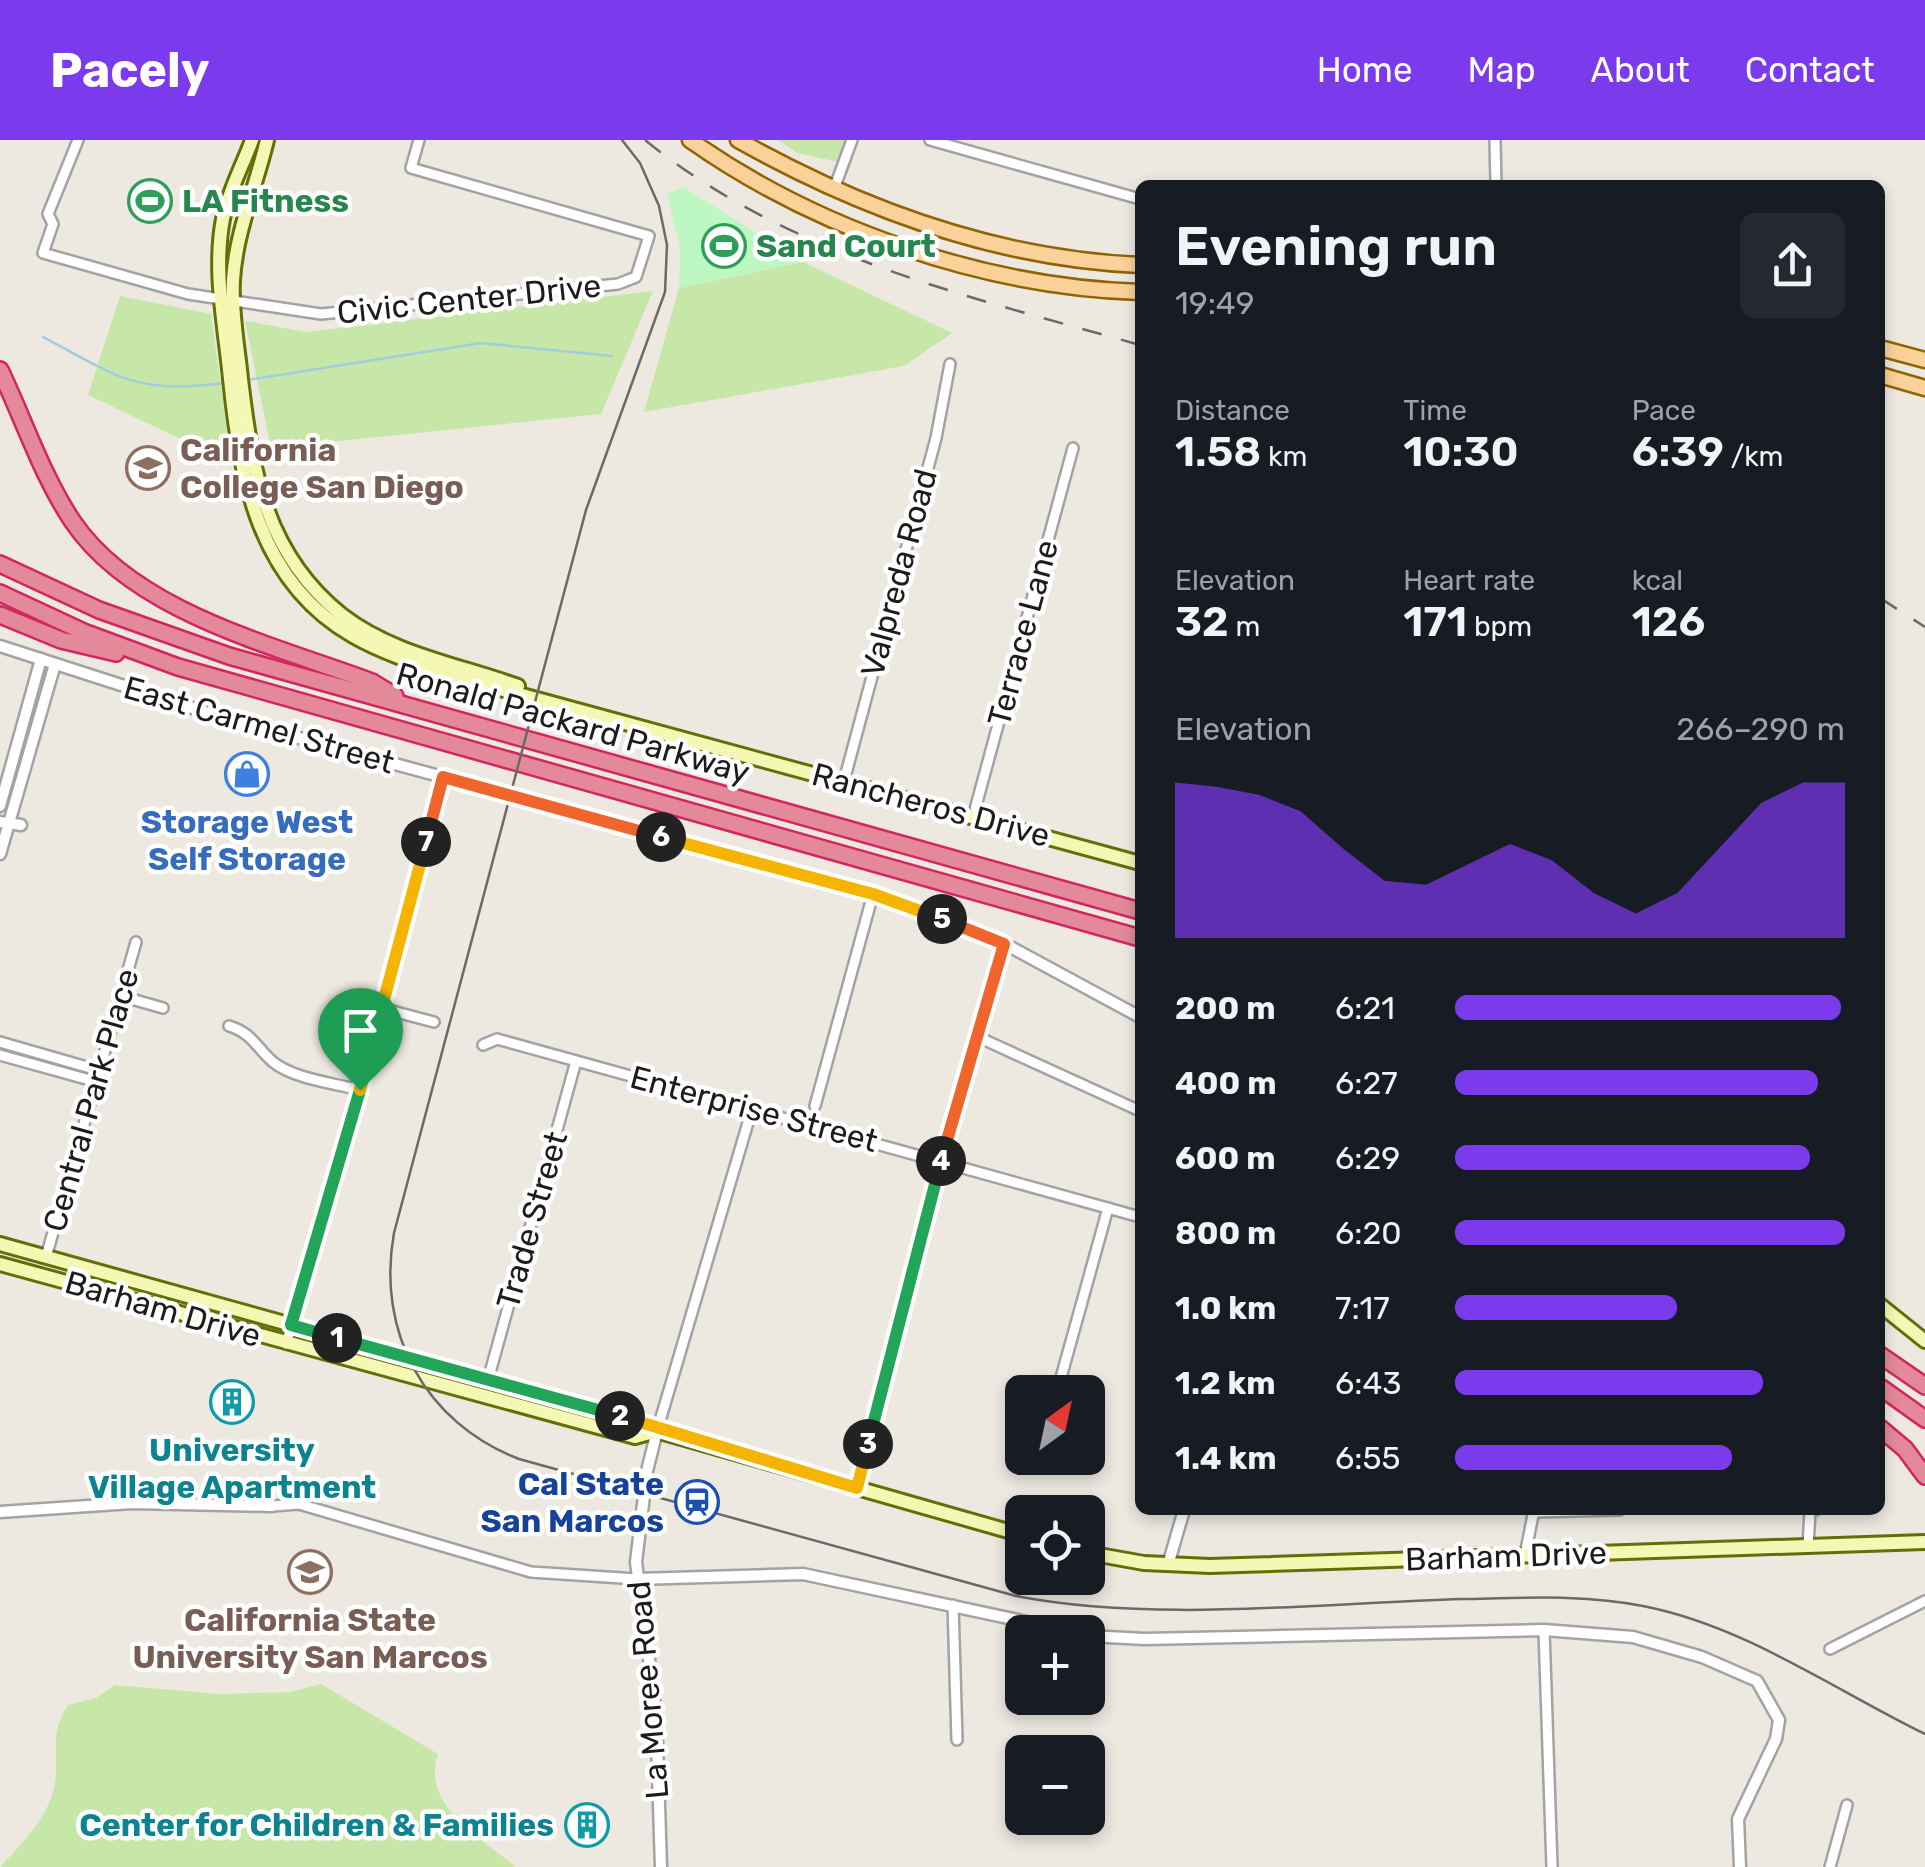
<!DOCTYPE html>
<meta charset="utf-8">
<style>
body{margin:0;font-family:Rubik,sans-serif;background:#242831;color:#f1f3f6;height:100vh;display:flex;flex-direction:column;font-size:38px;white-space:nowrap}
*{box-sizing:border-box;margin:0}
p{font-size:32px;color:#9ea1a6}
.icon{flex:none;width:55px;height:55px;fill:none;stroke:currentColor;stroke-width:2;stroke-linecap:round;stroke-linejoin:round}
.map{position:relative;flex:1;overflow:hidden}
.side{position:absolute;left:1135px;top:40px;width:750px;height:1335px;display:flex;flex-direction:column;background:#171b24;border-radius:15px;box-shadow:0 5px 15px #0003}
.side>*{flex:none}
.needle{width:65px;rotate:33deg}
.controls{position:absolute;left:1005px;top:1235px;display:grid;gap:20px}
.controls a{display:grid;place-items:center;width:100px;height:100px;border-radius:15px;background:#171b24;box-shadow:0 5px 15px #0003;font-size:50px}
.pin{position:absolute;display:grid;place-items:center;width:85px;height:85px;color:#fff;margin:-102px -42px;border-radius:50% 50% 50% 0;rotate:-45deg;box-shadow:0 0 10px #0007}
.pin .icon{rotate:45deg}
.km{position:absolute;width:50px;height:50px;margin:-25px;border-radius:50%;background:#222;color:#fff;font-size:28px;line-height:50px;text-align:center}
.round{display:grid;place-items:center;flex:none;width:105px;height:105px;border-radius:15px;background:#242831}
.head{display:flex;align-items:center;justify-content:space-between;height:170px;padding:0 40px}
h1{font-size:55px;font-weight:600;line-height:75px}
.figures{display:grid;grid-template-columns:repeat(3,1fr);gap:15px;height:170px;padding:10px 40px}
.figures div{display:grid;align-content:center}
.figures b{font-size:42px;font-weight:600}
.figures small{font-size:28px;font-weight:400}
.figures p{font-size:28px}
.chart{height:280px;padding:20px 40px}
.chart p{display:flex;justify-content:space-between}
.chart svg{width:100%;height:180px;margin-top:10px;fill:#7c3aed;opacity:.7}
ul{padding:0 40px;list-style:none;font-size:32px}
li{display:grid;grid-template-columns:160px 120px 1fr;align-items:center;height:75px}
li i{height:25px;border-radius:12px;background:#7c3aed}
header{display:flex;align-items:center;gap:60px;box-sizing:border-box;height:140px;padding:0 50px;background:#7c3aed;color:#fff}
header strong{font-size:48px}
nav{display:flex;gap:55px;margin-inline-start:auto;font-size:35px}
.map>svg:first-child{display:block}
</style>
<header>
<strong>Pacely</strong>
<nav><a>Home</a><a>Map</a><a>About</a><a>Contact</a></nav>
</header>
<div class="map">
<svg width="1925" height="1727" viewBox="0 0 1925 1727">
<rect width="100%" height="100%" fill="#ede9e1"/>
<g fill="#c6e7a7">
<polygon points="778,0 854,0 848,24 797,13"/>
<polygon points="803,122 952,193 904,226 644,272 679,148"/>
<polygon points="653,151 601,274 271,308 245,181 307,192"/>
<polygon points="120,156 211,174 229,306 191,304 88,255"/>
<path d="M321,1544l117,70c-17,53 42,83 78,113h-516c24,-26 54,-54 56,-93 1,-33 -5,-39 12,-69l28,-7 19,-13 104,9 71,-2z"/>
</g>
<polygon fill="#bdf8c3" points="683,47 803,122 679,148 680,108 667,54"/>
<polygon fill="#80dcb9" points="724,84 744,96 725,127 705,115"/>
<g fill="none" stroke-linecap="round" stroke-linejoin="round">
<g stroke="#a2cdda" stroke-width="2.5">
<path d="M43,197c74,39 93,58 181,46"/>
<polyline points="247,240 481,203 612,216"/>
</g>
<g stroke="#a3a3a3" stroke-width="14">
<g id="minor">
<polyline points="78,0 48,74 53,84 43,113 188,154 321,174 618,144 636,137 649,96 411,28 419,0"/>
<polyline points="930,0 1140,59"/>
<polyline points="1495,0 1496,45"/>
<polyline points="834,49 852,0"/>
<polyline points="844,641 936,298 950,224"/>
<polyline points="973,677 1073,308"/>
<polyline points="121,856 163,868"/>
<polyline points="381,868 434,882"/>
<path d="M229,886c23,7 27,21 44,36 21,17 61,21 86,28"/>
<polyline points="978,897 1140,971"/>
<polyline points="0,902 101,931"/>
<polyline points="483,905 497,899 1140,1077"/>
<polyline points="0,915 97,942"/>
<polyline points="815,966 873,754"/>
<polyline points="46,1117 136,802"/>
<polyline points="286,1204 333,1048 443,637"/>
<polyline points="488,1240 576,921"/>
<polyline points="1057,1252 1108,1068"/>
<polyline points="657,1291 752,969"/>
<polyline points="857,1347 941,1021 1005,804"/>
<polyline points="272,1366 299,1364 531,1432 637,1439"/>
<polyline points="1534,1372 1620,1370"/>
<polyline points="1808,1406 1810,1372 1816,1370"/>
<polyline points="1525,1415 1534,1370"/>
<polyline points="953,1465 957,1600"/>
<polyline points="1544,1490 1552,1727"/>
<polyline points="1830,1509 1925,1461"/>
<polyline points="1830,1727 1847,1665"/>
</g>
</g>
<g stroke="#a3a3a3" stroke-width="15">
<g id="tertiary">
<polyline points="0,506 211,574 873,754 1005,804 1140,877"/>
<polyline points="0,666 41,519"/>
<polyline points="0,682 21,685"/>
<polyline points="0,714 55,524"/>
<polyline points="657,1291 647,1331 636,1422 656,1572 661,1727"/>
<polyline points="0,1372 132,1363 272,1366"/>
<polyline points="1168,1425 1184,1370"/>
<polyline points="637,1439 803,1434 1074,1492"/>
<polyline points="1088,1496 1145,1499 1544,1490 1633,1497 1702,1517 1757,1541 1779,1580 1776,1599 1738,1679 1740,1727"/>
</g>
</g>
<g stroke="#626f07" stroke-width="18">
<g id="secondary">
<path d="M252,0c-9,25 -24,52 -29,79 -10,52 2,107 7,160 10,98 28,203 123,257 35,20 75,31 114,44l673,183"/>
<path d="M267,0c-11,47 -31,91 -34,140 -2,32 5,67 8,99 11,91 24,175 101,236 50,39 118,50 176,71"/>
<polyline points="0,1104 641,1282 657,1291 1022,1395"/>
<polyline points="0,1124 635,1297 657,1291"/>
<polyline points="1880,1165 1925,1201"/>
<polyline points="1088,1413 1144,1423 1210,1426 1925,1402"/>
</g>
</g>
<g stroke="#906303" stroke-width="19">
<g id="primary">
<path d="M690,0c128,90 294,147 450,152"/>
<path d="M738,0c123,69 260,119 402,125"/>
<polyline points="1880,208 1925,220"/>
<polyline points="1880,235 1925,248"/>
</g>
</g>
<g stroke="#d32660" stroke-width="20">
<g id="motorway">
<path d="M0,230c24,50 42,106 73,152 61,90 200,123 299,160l23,14"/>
<polyline points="0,424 99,470 229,516 1140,771"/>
<polyline points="0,453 86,493 178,527 1140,798"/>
<polyline points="0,475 61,500 116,513"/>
<polyline points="1880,1215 1925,1246"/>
<polyline points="1880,1247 1925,1279"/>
<polyline points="1880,1288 1905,1309 1925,1336"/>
</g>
</g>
<use href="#minor" stroke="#fff" stroke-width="9"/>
<use href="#tertiary" stroke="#fff" stroke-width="10"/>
<use href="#secondary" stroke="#f4f8b4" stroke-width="12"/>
<use href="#primary" stroke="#fad199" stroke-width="14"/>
<use href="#motorway" stroke="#e48999" stroke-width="15"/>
<path stroke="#6a6a6a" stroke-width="2.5" d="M622,0l18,23 19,43 8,39 -2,47 -79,218 -192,723c-18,99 31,190 125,226l497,137c139,27 303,7 446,3 60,-1 121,-5 181,7 102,20 190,83 282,128"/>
<g stroke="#6a6a6a" stroke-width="2.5" stroke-dasharray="20 20" stroke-linecap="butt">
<path d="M645,0c143,116 322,156 495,205"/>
<polyline points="1880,458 1925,487"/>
</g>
</g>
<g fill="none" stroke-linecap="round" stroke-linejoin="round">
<g stroke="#fff" stroke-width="20">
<polyline id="split-1" points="337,1198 291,1185 360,950"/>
</g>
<g stroke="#fff" stroke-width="20">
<polyline id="split-2" points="337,1198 620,1276"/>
</g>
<g stroke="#fff" stroke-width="20">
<polyline id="split-3" points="620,1276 857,1348 868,1304"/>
</g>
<g stroke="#fff" stroke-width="20">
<polyline id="split-4" points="868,1304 941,1021"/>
</g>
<g stroke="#fff" stroke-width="20">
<polyline id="split-5" points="941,1021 1004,804 942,779"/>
</g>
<g stroke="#fff" stroke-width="20">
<polyline id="split-6" points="661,697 873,754 942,779"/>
</g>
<g stroke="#fff" stroke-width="20">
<polyline id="split-7" points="426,702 443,637 661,697"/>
</g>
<g stroke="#fff" stroke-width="20">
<polyline id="split-8" points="360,950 426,702"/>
</g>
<use href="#split-1" stroke="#22a559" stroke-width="12"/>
<use href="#split-2" stroke="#22a559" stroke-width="12"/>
<use href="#split-3" stroke="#f5b400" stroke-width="12"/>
<use href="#split-4" stroke="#22a559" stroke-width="12"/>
<use href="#split-5" stroke="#f0652b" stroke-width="12"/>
<use href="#split-6" stroke="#f5b400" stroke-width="12"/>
<use href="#split-7" stroke="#f0652b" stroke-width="12"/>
<use href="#split-8" stroke="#f5b400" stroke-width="12"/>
</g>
<defs>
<g id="stadium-ring" transform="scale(2.25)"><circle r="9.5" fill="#fff" stroke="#2e9e5b" stroke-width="1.5"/><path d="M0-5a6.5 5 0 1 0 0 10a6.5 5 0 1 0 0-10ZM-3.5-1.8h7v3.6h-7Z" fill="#2e9e5b"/></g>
<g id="university-ring" transform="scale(2.25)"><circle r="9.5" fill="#fff" stroke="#8d6e63" stroke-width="1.5"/><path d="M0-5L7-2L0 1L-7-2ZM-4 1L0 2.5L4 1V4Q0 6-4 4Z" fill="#8d6e63"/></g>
<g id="shop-ring" transform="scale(2.25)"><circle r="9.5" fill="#fff" stroke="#3f7fe0" stroke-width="1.5"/><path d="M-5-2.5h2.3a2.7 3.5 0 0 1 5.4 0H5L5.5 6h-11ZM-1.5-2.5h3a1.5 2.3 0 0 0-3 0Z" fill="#3f7fe0"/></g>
<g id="building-ring" transform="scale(2.25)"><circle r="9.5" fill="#fff" stroke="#0f9aa8" stroke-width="1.5"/><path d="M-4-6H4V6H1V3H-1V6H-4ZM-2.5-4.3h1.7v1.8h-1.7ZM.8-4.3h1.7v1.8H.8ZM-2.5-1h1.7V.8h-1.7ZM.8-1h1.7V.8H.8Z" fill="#0f9aa8"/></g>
<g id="station-ring" transform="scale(2.25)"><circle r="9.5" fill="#fff" stroke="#1a4fb4" stroke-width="1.5"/><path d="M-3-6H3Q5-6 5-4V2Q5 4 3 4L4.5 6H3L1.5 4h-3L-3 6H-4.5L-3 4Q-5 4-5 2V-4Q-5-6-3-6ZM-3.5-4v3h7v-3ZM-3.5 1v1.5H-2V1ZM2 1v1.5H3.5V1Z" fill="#1a4fb4"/></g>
</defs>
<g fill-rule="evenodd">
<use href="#stadium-ring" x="150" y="61"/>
<use href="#stadium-ring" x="724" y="106"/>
<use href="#university-ring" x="148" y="328"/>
<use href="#shop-ring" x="247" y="634"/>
<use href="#building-ring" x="232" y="1262"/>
<use href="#station-ring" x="697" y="1362"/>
<use href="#university-ring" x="310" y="1432"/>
<use href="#building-ring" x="587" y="1685"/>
</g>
<g text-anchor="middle" stroke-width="9" stroke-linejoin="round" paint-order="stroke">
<g font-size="32" font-weight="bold" fill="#27864d" stroke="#fff" text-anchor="start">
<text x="182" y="72">LA Fitness</text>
<text x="756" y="117">Sand Court</text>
</g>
<g font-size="32" fill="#1c1c1c" stroke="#fff">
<text transform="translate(469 159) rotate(-6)" y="11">Civic Center Drive</text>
<text transform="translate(899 433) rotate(-75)" y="11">Valpreda Road</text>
<text transform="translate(1023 493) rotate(-75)" y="11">Terrace Lane</text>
<text transform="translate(573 583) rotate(16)" y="11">Ronald Packard Parkway</text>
<text transform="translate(259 585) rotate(16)" y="11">East Carmel Street</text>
<text transform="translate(931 665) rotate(15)" y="11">Rancheros Drive</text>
<text transform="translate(91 960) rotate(-74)" y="11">Central Park Place</text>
<text transform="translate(754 969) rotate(15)" y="11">Enterprise Street</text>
<text transform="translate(532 1080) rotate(-74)" y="11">Trade Street</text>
<text transform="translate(163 1169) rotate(16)" y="11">Barham Drive</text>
<text transform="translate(1506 1416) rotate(-2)" y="11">Barham Drive</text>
<text transform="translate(648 1550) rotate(-95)" y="11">La Moree Road</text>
</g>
<g font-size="32" font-weight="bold" fill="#785e54" stroke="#fff" text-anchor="start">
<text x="180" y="321">California<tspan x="180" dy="37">College San Diego</tspan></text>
<text x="310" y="1491" text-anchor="middle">California State<tspan x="310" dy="37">University San Marcos</tspan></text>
</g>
<g font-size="32" font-weight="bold" fill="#366cbe" stroke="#fff">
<text x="247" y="693">Storage West<tspan x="247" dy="37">Self Storage</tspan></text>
</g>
<g font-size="32" font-weight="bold" fill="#0d838f" stroke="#fff">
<text x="232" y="1321">University<tspan x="232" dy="37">Village Apartment</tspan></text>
<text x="554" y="1696" text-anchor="end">Center for Children &amp; Families</text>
</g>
<g font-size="32" font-weight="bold" fill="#164399" stroke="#fff" text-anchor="end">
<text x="664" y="1355">Cal State<tspan x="664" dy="37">San Marcos</tspan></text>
</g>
</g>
</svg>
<div class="controls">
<a><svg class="needle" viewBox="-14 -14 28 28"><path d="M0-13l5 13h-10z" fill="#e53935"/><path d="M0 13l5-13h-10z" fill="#9ea1a6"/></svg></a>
<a><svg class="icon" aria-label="locate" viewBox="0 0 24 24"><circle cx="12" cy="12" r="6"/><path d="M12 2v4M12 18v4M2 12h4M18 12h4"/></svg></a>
<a>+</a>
<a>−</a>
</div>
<div class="pin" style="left:360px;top:950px;background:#1e9e55"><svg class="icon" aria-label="arrive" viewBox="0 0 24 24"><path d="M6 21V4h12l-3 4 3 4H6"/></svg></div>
<b class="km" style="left:337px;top:1198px">1</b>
<b class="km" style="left:620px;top:1276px">2</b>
<b class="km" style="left:868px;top:1304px">3</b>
<b class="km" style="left:941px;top:1021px">4</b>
<b class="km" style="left:942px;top:779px">5</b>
<b class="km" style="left:661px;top:697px">6</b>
<b class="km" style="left:426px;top:702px">7</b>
<section class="side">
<div class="head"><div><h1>Evening run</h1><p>19:49</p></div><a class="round"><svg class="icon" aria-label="share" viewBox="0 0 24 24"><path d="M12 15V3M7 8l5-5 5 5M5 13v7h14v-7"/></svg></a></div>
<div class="figures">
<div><p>Distance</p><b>1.58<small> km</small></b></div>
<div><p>Time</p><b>10:30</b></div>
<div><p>Pace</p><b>6:39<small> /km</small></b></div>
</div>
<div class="figures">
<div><p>Elevation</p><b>32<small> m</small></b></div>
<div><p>Heart rate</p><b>171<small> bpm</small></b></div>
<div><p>kcal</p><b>126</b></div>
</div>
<div class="chart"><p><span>Elevation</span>266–290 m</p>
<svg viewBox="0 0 160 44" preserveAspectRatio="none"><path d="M0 44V6L10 7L20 9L30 13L40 22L50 30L60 31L70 26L80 21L90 25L100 33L110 38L120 33L130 22L140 11L150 6L160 6V44z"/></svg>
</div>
<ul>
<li><b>200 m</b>6:21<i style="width:99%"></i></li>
<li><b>400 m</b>6:27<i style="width:93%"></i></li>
<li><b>600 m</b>6:29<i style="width:91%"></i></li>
<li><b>800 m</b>6:20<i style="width:100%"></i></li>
<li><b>1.0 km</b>7:17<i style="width:57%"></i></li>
<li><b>1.2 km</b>6:43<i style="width:79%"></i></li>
<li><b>1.4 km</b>6:55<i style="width:71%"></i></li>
</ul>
</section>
</div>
